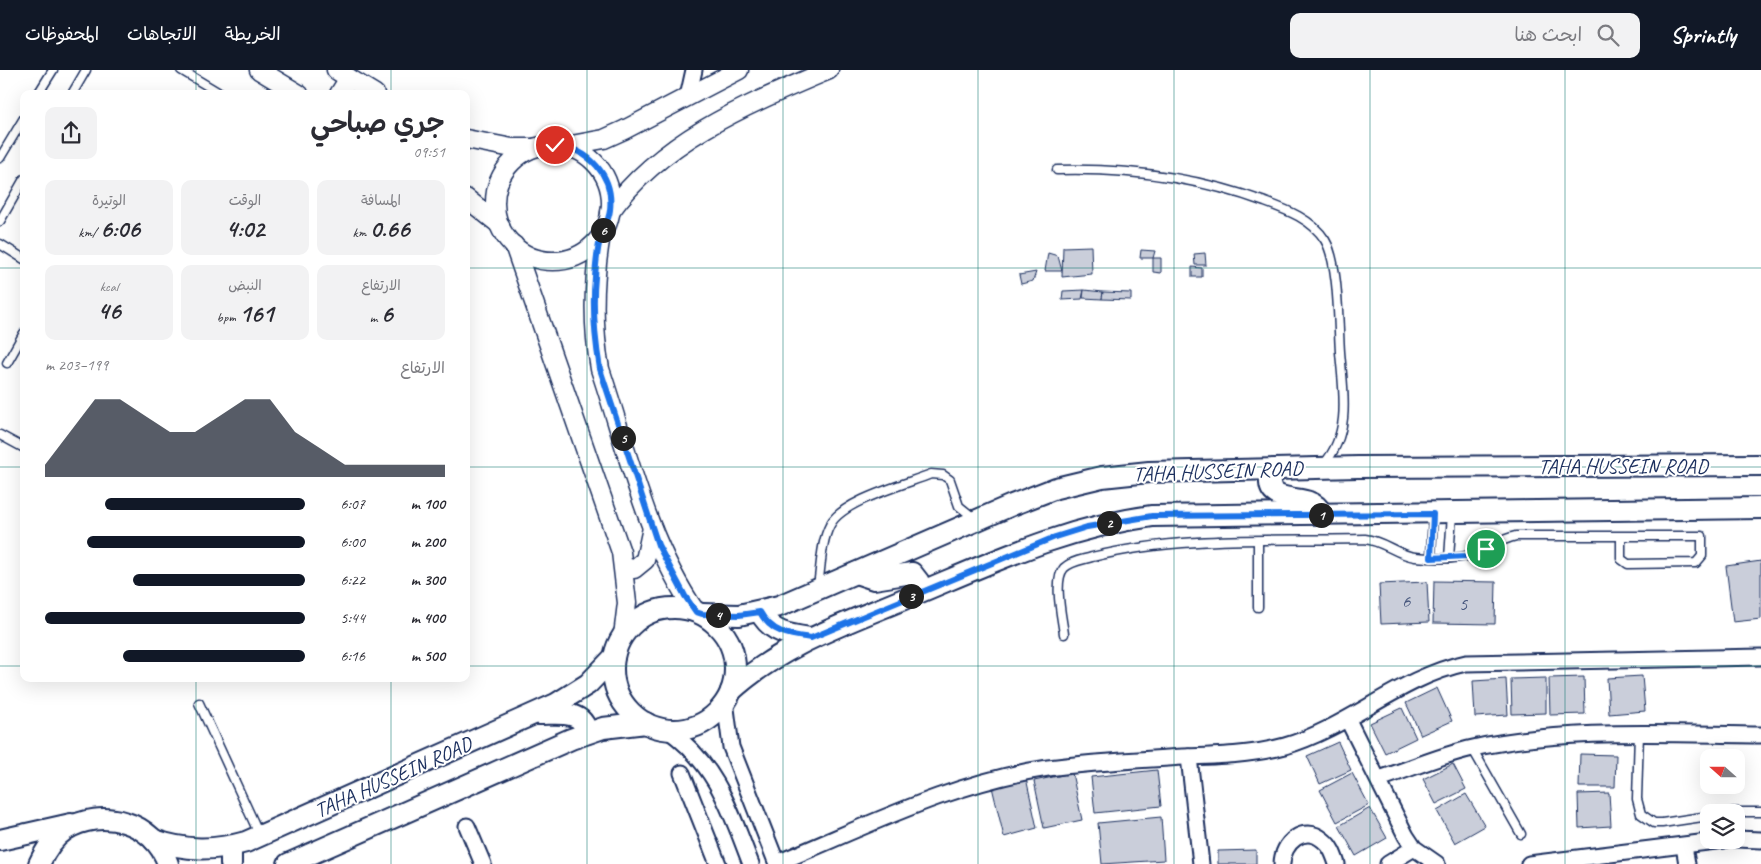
<!DOCTYPE html>
<html lang="ar">
<meta charset="utf-8">
<style>
body{margin:0;font-family:Caveat,"Playpen Sans Arabic",sans-serif;background:#f2f2f3;color:#2b2b33;direction:rtl;height:100vh;display:flex;flex-direction:column;font-size:19px;white-space:nowrap}
*{box-sizing:border-box;margin:0}
p{font-size:16px;color:#7c7c81}
.icon{flex:none;width:28px;height:28px;fill:none;stroke:currentColor;stroke-width:2;stroke-linecap:round;stroke-linejoin:round}
.map{position:relative;flex:1;overflow:hidden;direction:ltr}
.panel{position:absolute;left:20px;top:20px;width:450px;height:592px;display:flex;flex-direction:column;background:#fff;border-radius:10px;box-shadow:0 5px 20px #0002;direction:rtl}
.panel>*{flex:none}
.needle{width:32px;rotate:291deg}
.tools{position:absolute;left:1700px;top:679px;display:grid;gap:10px}
.tools a{display:grid;place-items:center;width:45px;height:45px;border-radius:10px;background:#fff;box-shadow:0 5px 20px #0002;font-size:25px}
.pin{position:absolute;display:grid;place-items:center;width:42px;height:42px;color:#fff;margin:-21px;border:2px solid #fff;border-radius:50%;box-shadow:0 1px 5px #0007}
.km{position:absolute;width:25px;height:25px;margin:-12px;border-radius:50%;background:#222;color:#fff;font-size:14px;line-height:25px;text-align:center}
.round{display:grid;place-items:center;flex:none;width:52px;height:52px;border-radius:10px;background:#f2f2f3}
.summary{display:flex;align-items:center;justify-content:space-between;height:85px;padding:0 25px}
h1{font-size:28px;font-weight:600;line-height:38px}
.figures{display:grid;grid-template-columns:repeat(3,1fr);gap:8px;height:85px;padding:5px 25px}
.figures div{display:grid;align-content:center;border-radius:10px;background:#f2f2f3;text-align:center}
.figures b{font-size:25px;font-weight:600}
.figures small{font-size:14px;font-weight:400}
.figures p{font-size:14px}
.chart{height:140px;padding:10px 25px}
.chart p{display:flex;justify-content:space-between}
.chart svg{width:100%;height:90px;margin-top:5px;fill:#111827;opacity:.7}
ul{padding:0 25px;list-style:none;font-size:16px}
li{display:grid;grid-template-columns:80px 60px 1fr;align-items:center;height:38px}
li i{height:12px;border-radius:6px;background:#111827}
header{display:flex;align-items:center;gap:30px;box-sizing:border-box;height:70px;padding:0 25px;background:#111827;color:#fff}
header strong{font-size:24px}
nav{display:flex;gap:28px;margin-inline-start:auto;font-size:18px}
.search{width:350px;height:45px;background:#f2f2f3;display:flex;align-items:center;gap:12px;box-sizing:border-box;padding:0 18px;border-radius:10px;color:#7c7c81;font-size:19px}
.map>svg:first-child{display:block}
</style>
<header>
<strong>Sprintly</strong>
<div class="search"><svg class="icon" aria-label="search" viewBox="0 0 24 24"><circle cx="10" cy="10" r="6"/><path d="M15 15l6 6"/></svg>ابحث هنا</div>
<nav><a>الخريطة</a><a>الاتجاهات</a><a>المحفوظات</a></nav>
</header>
<div class="map">
<svg width="1761" height="794" viewBox="0 0 1761 794">
<rect width="100%" height="100%" fill="#fff"/>
<filter id="ink" filterUnits="userSpaceOnUse"><feTurbulence type="fractalNoise" baseFrequency=".02" numOctaves="2"/><feDisplacementMap in="SourceGraphic" scale="10" xChannelSelector="R" yChannelSelector="G"/><feConvolveMatrix kernelMatrix="1 2 1 2 8 2 1 2 1" color-interpolation-filters="sRGB"/></filter>
<g filter="url(#ink)">
<g fill="#caceda" stroke="#1b2f5e">
<polygon points="1091,176 1092,204 1062,207 1063,177"/>
<polygon points="1141,180 1155,181 1153,188 1140,188"/>
<polygon points="1048,183 1058,186 1062,201 1045,201"/>
<polygon points="1205,183 1206,195 1195,195 1194,184"/>
<polygon points="1153,188 1161,188 1161,203 1153,202"/>
<polygon points="1192,197 1202,198 1202,207 1192,207"/>
<polygon points="1036,202 1033,211 1021,214 1019,205"/>
<polygon points="1084,220 1082,229 1062,230 1063,221"/>
<polygon points="1084,220 1103,222 1102,229 1083,228"/>
<polygon points="1103,222 1131,223 1131,230 1102,229"/>
<polygon points="1761,491 1761,549 1733,552 1726,496"/>
<polygon points="1434,511 1496,512 1495,554 1433,553"/>
<polygon points="1427,512 1429,552 1381,554 1379,514"/>
<polygon points="1642,606 1645,641 1609,644 1607,608"/>
<polygon points="1584,607 1585,644 1550,645 1549,608"/>
<polygon points="1546,608 1546,643 1512,644 1511,609"/>
<polygon points="1506,609 1508,645 1475,647 1473,611"/>
<polygon points="1437,618 1452,651 1421,665 1406,633"/>
<polygon points="1402,638 1416,668 1385,683 1370,653"/>
<polygon points="1338,672 1351,700 1320,714 1307,686"/>
<polygon points="1580,684 1616,685 1615,717 1579,717"/>
<polygon points="1453,694 1466,719 1436,734 1423,709"/>
<polygon points="1157,700 1161,736 1095,743 1091,707"/>
<polygon points="1072,703 1082,750 1044,758 1034,711"/>
<polygon points="1352,703 1369,735 1337,752 1320,720"/>
<polygon points="1026,708 1037,758 1004,767 992,717"/>
<polygon points="1609,723 1611,756 1579,758 1578,724"/>
<polygon points="1466,724 1485,756 1455,773 1437,741"/>
<polygon points="1370,738 1387,768 1356,786 1339,756"/>
<polygon points="1161,747 1164,790 1102,794 1098,753"/>
<polygon points="1256,780 1256,794 1218,794 1218,781"/>
</g>
<g fill="none" stroke-linecap="round" stroke-linejoin="round">
<g stroke="#1b2f5e" stroke-width="11">
<g id="service">
<polyline points="181,0 221,24"/>
<polyline points="38,24 53,0"/>
<polyline points="72,24 86,0"/>
<polyline points="0,88 24,48"/>
<path d="M1057,100c72,-2 140,7 208,32 22,8 47,17 60,38 14,23 13,83 15,112 3,38 12,80 -16,112"/>
<polyline points="0,151 24,109"/>
<polyline points="0,174 24,189"/>
<polyline points="7,293 24,263"/>
<polyline points="0,365 24,378"/>
<polyline points="1258,471 1258,537"/>
<polyline points="1431,487 1433,444"/>
<polyline points="1449,488 1452,444"/>
<path d="M818,516c3,-19 3,-44 12,-61 11,-24 76,-41 101,-51l12,1 7,5 9,26 15,12"/>
<path d="M1064,564c-2,-16 -11,-54 0,-66 7,-7 19,-8 28,-11 89,-22 182,-16 273,-18 19,2 32,16 50,18 19,2 44,3 62,-4 13,-5 24,-14 39,-17h186v20l-6,7 -68,1 -7,-5v-22"/>
<polyline points="199,633 260,766"/>
<polyline points="1639,663 1637,729 1641,744 1654,753 1662,753 1709,746"/>
<polyline points="1472,678 1521,764"/>
<polyline points="1732,742 1761,742"/>
</g>
</g>
<g stroke="#1b2f5e" stroke-width="19">
<g id="minor">
<polyline points="688,27 694,0"/>
<polyline points="725,631 731,677 777,794"/>
<polyline points="1348,650 1406,766 1414,778 1437,794"/>
<path d="M668,660c49,35 62,80 83,134"/>
<polyline points="1189,687 1201,794"/>
<polyline points="682,703 718,794"/>
<path d="M1379,709c31,-10 62,-24 94,-31 94,-20 192,-14 288,-13"/>
<polyline points="467,756 483,794"/>
<polyline points="1736,769 1761,770"/>
<polyline points="1684,776 1687,794"/>
<path d="M777,793c88,-36 176,-81 271,-95 45,-6 90,-8 135,-11 34,-1 69,-2 102,-11 65,-19 115,-69 181,-83l295,-6"/>
<path d="M1282,794c0,-21 22,-40 41,-24 8,6 11,15 14,24"/>
<polyline points="1388,794 1414,778"/>
<polyline points="1529,794 1724,770"/>
</g>
</g>
<g stroke="#1b2f5e" stroke-width="21">
<g id="tertiary">
<polyline points="259,0 299,24"/>
<polyline points="336,0 375,24"/>
<polyline points="339,24 349,8"/>
<polyline points="466,69 512,78 532,78"/>
<circle cx="553" cy="133" r="58"/>
<polyline points="566,76 604,69 624,60 739,0"/>
<polyline points="466,128 500,155"/>
<path d="M610,142c52,-73 139,-108 219,-142"/>
<path d="M601,165c-8,46 -9,89 -1,134 27,80 47,173 96,243"/>
<polyline points="514,175 621,482 627,533 623,566"/>
<polyline points="625,499 634,499 645,490 652,458"/>
</g>
</g>
<g stroke="#1b2f5e" stroke-width="24">
<g id="secondary">
<path d="M1281,399c-6,3 -12,7 -11,14 1,18 27,14 39,19 7,2 11,7 14,13"/>
<polyline points="856,503 874,509 912,503 919,512 918,519 914,525"/>
<circle cx="674" cy="599" r="61"/>
<path d="M760,542c11,21 29,23 51,26"/>
<polyline points="702,544 739,545 779,536 1012,435 1056,418 1102,407 1149,402 1358,397 1761,395"/>
<path d="M731,621c51,-47 117,-68 180,-95 82,-34 152,-68 241,-80l609,-8"/>
<path d="M539,644c19,0 44,-5 48,19"/>
<polyline points="0,770 71,754"/>
<path d="M154,770c32,11 60,11 92,2l310,-138 32,-20 26,-27"/>
<polyline points="231,776 231,794"/>
<path d="M39,794c6,-13 14,-26 26,-34 36,-23 89,-9 103,34"/>
<polyline points="288,794 571,669 603,658 646,653"/>
</g>
</g>
<use href="#service" stroke="#fff" stroke-width="8"/>
<use href="#minor" stroke="#fff" stroke-width="15"/>
<use href="#tertiary" stroke="#fff" stroke-width="18"/>
<use href="#secondary" stroke="#fff" stroke-width="20"/>
</g>
</g>
<g fill="none" stroke-linecap="round" stroke-linejoin="round" filter="url(#ink)">
<g stroke="#fff" stroke-width="10">
<path id="route" d="M555,75c34,4 59,30 55,65 -1,10 -6,17 -9,26 -4,13 -5,28 -6,41 -3,31 0,62 5,92l58,176 27,51 11,16 6,2 37,1 21,-3c11,21 29,23 51,26l244,-101 32,-10 65,-11 281,-2 -2,44 35,-2 20,-7"/>
</g>
<use href="#route" stroke="#1a73e8" stroke-width="6"/>
</g>
<path fill="none" stroke="#0f766e" stroke-width="1" stroke-opacity="0.55" d="M196,0v24M391,0v24M587,0v794M783,0v794M978,0v794M1174,0v794M1370,0v794M1565,0v794M0,198h24M466,198h1295M0,397h24M466,397h1295M0,596h24M466,596h1295M196,609v185M391,609v185"/>
<g text-anchor="middle" stroke-width="4" stroke-linejoin="round" paint-order="stroke">
<g font-size="19" fill="#47577d">
<text x="1406" y="537">6</text>
<text x="1463" y="540">5</text>
</g>
<g font-size="21" fill="#1b2f5e" stroke="#fff">
<text x="1623" y="403">TAHA HUSSEIN ROAD</text>
<text transform="translate(1218 401) rotate(-2)" y="7">TAHA HUSSEIN ROAD</text>
<text transform="translate(393 707) rotate(-24)" y="7">TAHA HUSSEIN ROAD</text>
</g>
</g>
</svg>
<div class="tools">
<a><svg class="needle" viewBox="-14 -14 28 28"><path d="M0-13l5 13h-10z" fill="#e53935"/><path d="M0 13l5-13h-10z" fill="#7c7c81"/></svg></a>
<a><svg class="icon" aria-label="layers" viewBox="0 0 24 24"><path d="M12 4l9 5-9 5-9-5zM3 14l9 5 9-5"/></svg></a>
</div>
<div class="pin" style="left:1486px;top:479px;background:#1e9e55"><svg class="icon" aria-label="arrive" viewBox="0 0 24 24"><path d="M6 21V4h12l-3 4 3 4H6"/></svg></div>
<div class="pin" style="left:555px;top:75px;background:#d93025"><svg class="icon" aria-label="check" viewBox="0 0 24 24"><path d="M5 12l5 5 9-10"/></svg></div>
<b class="km" style="left:1321px;top:445px">1</b>
<b class="km" style="left:1109px;top:453px">2</b>
<b class="km" style="left:911px;top:526px">3</b>
<b class="km" style="left:718px;top:545px">4</b>
<b class="km" style="left:623px;top:368px">5</b>
<b class="km" style="left:603px;top:160px">6</b>
<section class="panel">
<div class="summary"><div><h1>جري صباحي</h1><p>09:51</p></div><a class="round"><svg class="icon" aria-label="share" viewBox="0 0 24 24"><path d="M12 15V3M7 8l5-5 5 5M5 13v7h14v-7"/></svg></a></div>
<div class="figures">
<div><p>المسافة</p><b>0.66<small> km</small></b></div>
<div><p>الوقت</p><b>4:02</b></div>
<div><p>الوتيرة</p><b>6:06<small> /km</small></b></div>
</div>
<div class="figures">
<div><p>الارتفاع</p><b>6<small> m</small></b></div>
<div><p>النبض</p><b>161<small> bpm</small></b></div>
<div><p>kcal</p><b>46</b></div>
</div>
<div class="chart"><p><span>الارتفاع</span>199–203 m</p>
<svg viewBox="0 0 160 44" preserveAspectRatio="none"><path d="M0 44V38L10 22L20 6L30 6L40 14L50 22L60 22L70 14L80 6L90 6L100 22L110 30L120 38L130 38L140 38L150 38L160 38V44z"/></svg>
</div>
<ul>
<li><b>100 m</b>6:07<i style="width:77%"></i></li>
<li><b>200 m</b>6:00<i style="width:84%"></i></li>
<li><b>300 m</b>6:22<i style="width:66%"></i></li>
<li><b>400 m</b>5:44<i style="width:100%"></i></li>
<li><b>500 m</b>6:16<i style="width:70%"></i></li>
</ul>
</section>
</div>
